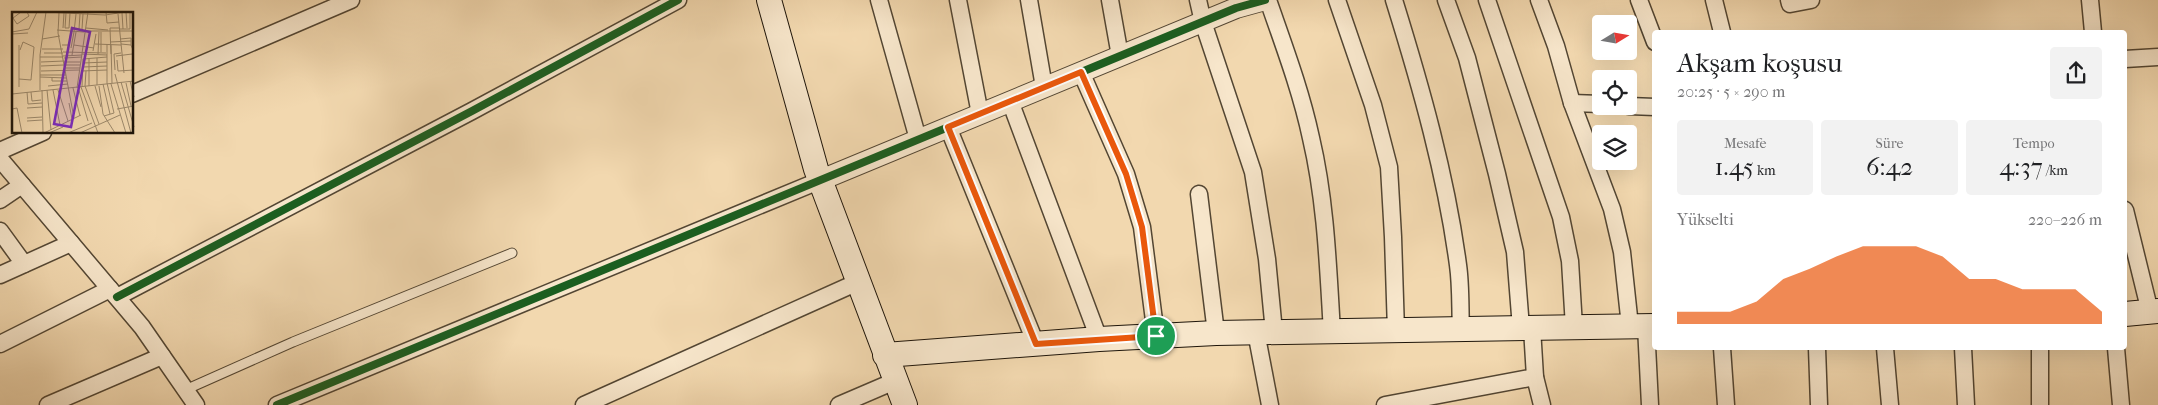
<!DOCTYPE html>
<html lang="tr">
<meta charset="utf-8">
<style>
body{margin:0;font-family:"IM FELL French Canon",serif;background:#f2f2f2;color:#202124;height:100vh;display:flex;flex-direction:column;font-size:19px;white-space:nowrap}
*{box-sizing:border-box;margin:0}
p{font-size:16px;color:#757577}
.icon{flex:none;width:28px;height:28px;fill:none;stroke:currentColor;stroke-width:2;stroke-linecap:round;stroke-linejoin:round}
.map{position:relative;flex:1;overflow:hidden}
.side{position:absolute;left:1652px;top:30px;width:475px;height:320px;display:flex;flex-direction:column;background:#fff;border-radius:5px;box-shadow:0 5px 20px #0002}
.side>*{flex:none}
.needle{width:32px;rotate:79deg}
.controls{position:absolute;left:1592px;top:15px;display:grid;gap:10px}
.controls a{display:grid;place-items:center;width:45px;height:45px;border-radius:5px;background:#fff;box-shadow:0 5px 20px #0002;font-size:25px}
.pin{position:absolute;display:grid;place-items:center;width:42px;height:42px;color:#fff;margin:-21px;border:2px solid #fff;border-radius:50%;box-shadow:0 1px 5px #0007}
.round{display:grid;place-items:center;flex:none;width:52px;height:52px;border-radius:5px;background:#f2f2f2}
.summary{display:flex;align-items:center;justify-content:space-between;height:85px;padding:0 25px}
h1{font-size:28px;font-weight:600;line-height:38px}
.stats{display:grid;grid-template-columns:repeat(3,1fr);gap:8px;height:85px;padding:5px 25px}
.stats div{display:grid;align-content:center;border-radius:5px;background:#f2f2f2;text-align:center}
.stats b{font-size:25px;font-weight:600}
.stats small{font-size:14px;font-weight:400}
.stats p{font-size:14px}
.chart{height:140px;padding:10px 25px}
.chart p{display:flex;justify-content:space-between}
.chart svg{width:100%;height:90px;margin-top:5px;fill:#ea580c;opacity:.7}
.map>svg:first-child{display:block}
</style>
<div class="map">
<svg width="2158" height="405" viewBox="0 0 2158 405">
<rect width="100%" height="100%" fill="#f2d8af"/>
<filter id="stains"><feTurbulence type="fractalNoise" baseFrequency=".004" numOctaves="4"/><feColorMatrix values="0 0 0 0 .2 0 0 0 0 .09 0 0 0 0 .02 0 0 0 .5 -.17"/></filter>
<radialGradient id="worn" r=".72"><stop offset=".6" stop-color="#630" stop-opacity="0"/><stop offset="1" stop-color="#630" stop-opacity=".3"/></radialGradient>
<g fill="none" stroke-linecap="round" stroke-linejoin="round">
<g stroke="#534633" stroke-width="11">
<polyline id="service" points="185,390 293,342 512,253"/>
</g>
<g stroke="#534633" stroke-width="19">
<g id="minor">
<polyline points="879,0 918,139"/>
<polyline points="958,0 980,114"/>
<polyline points="1029,0 1044,87"/>
<polyline points="1110,0 1120,56"/>
<polyline points="1198,0 1203,22 1253,172 1267,259 1274,332"/>
<path d="M1268,0c16,46 33,91 43,138 15,64 17,129 21,194"/>
<polyline points="1337,0 1373,105 1389,167 1393,237 1396,331"/>
<path d="M1394,0c27,87 52,175 64,265 3,21 2,43 3,65"/>
<polyline points="1446,0 1467,58 1497,174 1515,252 1521,328"/>
<polyline points="1487,0 1561,217 1570,261 1574,327"/>
<polyline points="1539,0 1556,46 1572,103 1612,209 1622,252 1630,326"/>
<polyline points="1639,0 1655,42"/>
<polyline points="1714,0 1722,32"/>
<polyline points="1789,0 1790,4 1811,0"/>
<polyline points="2090,0 2093,32"/>
<polyline points="2125,59 2158,57"/>
<polyline points="1081,72 1126,174 1142,227 1156,336"/>
<polyline points="132,94 351,0"/>
<polyline points="1010,101 1099,339"/>
<polyline points="1572,103 1601,104"/>
<polyline points="1629,106 1655,107"/>
<polyline points="948,127 1036,344"/>
<polyline points="0,151 43,132"/>
<polyline points="0,159 142,327 196,405"/>
<polyline points="1199,194 1216,333"/>
<polyline points="0,200 22,185"/>
<polyline points="2125,210 2150,312"/>
<polyline points="0,231 24,264"/>
<polyline points="0,275 71,243"/>
<polyline points="117,297 472,111 678,0"/>
<polyline points="1646,326 1650,405"/>
<polyline points="1532,328 1535,377 1542,405"/>
<polyline points="1256,332 1270,405"/>
<polyline points="0,344 110,289"/>
<polyline points="1722,348 1726,405"/>
<polyline points="1817,348 1819,405"/>
<polyline points="1885,348 1890,405"/>
<polyline points="1963,348 1966,405"/>
<polyline points="2040,348 2040,405"/>
<polyline points="2116,348 2121,405"/>
<polyline points="48,405 162,356"/>
<polyline points="277,405 821,180"/>
<polyline points="584,405 858,282"/>
<polyline points="839,405 895,381"/>
<polyline points="1385,405 1535,377"/>
</g>
</g>
<g stroke="#534633" stroke-width="22">
<polyline id="tertiary" points="821,180 1236,8 1265,0"/>
</g>
<g stroke="#1e150a" stroke-width="26">
<g id="secondary">
<polyline points="769,0 816,169 905,405"/>
<polyline points="2125,314 2158,311"/>
<polyline points="885,355 1099,339 1216,333 1655,326"/>
</g>
</g>
<use href="#service" stroke="#f7e6cb" stroke-width="9"/>
<use href="#minor" stroke="#f7e6cb" stroke-width="16"/>
<use href="#tertiary" stroke="#f7e6cb" stroke-width="20"/>
<use href="#secondary" stroke="#f7e6cb" stroke-width="24"/>
<g stroke="#f7e6cb" stroke-width="11">
<g id="cycleway">
<polyline points="117,297 472,111 678,0"/>
<polyline points="277,405 1236,8 1265,0"/>
</g>
</g>
<use href="#cycleway" stroke="#1b5e20" stroke-width="8"/>
</g>
<g fill="none" stroke-linecap="round" stroke-linejoin="round">
<g stroke="#fff" stroke-width="10">
<polygon id="route" points="1081,72 1126,174 1142,227 1156,336 1036,344 948,127"/>
</g>
<use href="#route" stroke="#ea580c" stroke-width="6"/>
</g>
<g transform="translate(12 12)">
<rect width="121" height="121" fill="#f2d8af"/>
<path fill="none" stroke="#9d8a6d" stroke-width="1" d="M9,0l-8,6 4,6 12,-8 -2,-4M34,0l59,3 20,-3M94,0l1,11 12,-1M114,0l1,16M47,1l-1,20 16,85M54,1l-1,15h4l1,-15M110,1l1,16M106,2l6,59M51,16l1,-15M74,16l22,2M67,17l1,-15M70,17l1,-15M107,17h11v-17M45,18l27,2M74,19h48M0,20l17,-3 8,-17M62,20l2,-18M0,22l16,-1M30,27l18,-3M108,27l11,-1v7M98,30l21,-1M83,32l26,1M109,32l10,1 2,5M7,33v42M50,33h7l2,-14M62,33l20,3M99,33l1,38M59,36l3,-16M30,37h21M81,39l3,-17M51,40l43,1M89,40v-20M32,41h19M70,42l25,1M86,42l1,-22M99,42l-1,-26h9M60,43l4,-23M51,44l19,-1M104,44l16,-2M28,45h23M52,46l18,-1M85,46v27M71,47l24,-2M105,48l1,11 16,-1M29,50l23,-1M52,50h16M71,51l24,-1M52,53h16M29,54l23,-1M71,55l24,-1M52,56h16M103,58l-1,-16 7,-1M29,59l38,-1M69,59l26,-1M103,62l16,59M28,63h26M28,65l26,1M40,66v3h15M7,67l12,1 3,-33 -11,-5 -3,8M118,69l4,16M109,70l13,45M114,71l5,23M91,72l7,30M99,72l15,49M36,74l20,-2M73,74l14,38M73,74l1,-15M77,74v-27M83,74l6,21M87,74l4,28 12,19M66,75l10,34M69,75l17,46M70,75l1,-28M61,76l7,28M65,76l11,-76M28,78v-35l6,-43M30,78l1,43M35,78l4,40M41,78l7,35M46,78l10,31M15,80l1,12 14,-1M19,80l1,9 9,-1M0,82l122,-13M57,91l3,16M15,96l15,-1M0,97l5,-1 5,25M105,97l17,-3M92,104l10,-3 -7,-30v-39M15,106l15,-1M15,109l15,-1M32,121l37,-18M37,121l14,-6M56,121l24,-10M68,121l40,-18"/>
<path fill="#7b2cbf" fill-opacity="0.15" stroke="#7b2cbf" stroke-width="2.5" d="M60,16l18,4 -19,95 -17,-3z"/>
<rect width="121" height="121" fill="none" stroke="#1e150a" stroke-width="2.5"/>
</g>
<rect width="100%" height="100%" filter="url(#stains)"/>
<rect width="100%" height="100%" fill="url(#worn)"/>
</svg>
<div class="controls">
<a><svg class="needle" viewBox="-14 -14 28 28"><path d="M0-13l5 13h-10z" fill="#e53935"/><path d="M0 13l5-13h-10z" fill="#757577"/></svg></a>
<a><svg class="icon" aria-label="locate" viewBox="0 0 24 24"><circle cx="12" cy="12" r="6"/><path d="M12 2v4M12 18v4M2 12h4M18 12h4"/></svg></a>
<a><svg class="icon" aria-label="layers" viewBox="0 0 24 24"><path d="M12 4l9 5-9 5-9-5zM3 14l9 5 9-5"/></svg></a>
</div>
<div class="pin" style="left:1156px;top:336px;background:#1e9e55"><svg class="icon" aria-label="arrive" viewBox="0 0 24 24"><path d="M6 21V4h12l-3 4 3 4H6"/></svg></div>
<section class="side">
<div class="summary"><div><h1>Akşam koşusu</h1><p>20:25 · 5 × 290 m</p></div><a class="round"><svg class="icon" aria-label="share" viewBox="0 0 24 24"><path d="M12 15V3M7 8l5-5 5 5M5 13v7h14v-7"/></svg></a></div>
<div class="stats">
<div><p>Mesafe</p><b>1.45<small> km</small></b></div>
<div><p>Süre</p><b>6:42</b></div>
<div><p>Tempo</p><b>4:37<small> /km</small></b></div>
</div>
<div class="chart"><p><span>Yükselti</span>220–226 m</p>
<svg viewBox="0 0 160 44" preserveAspectRatio="none"><path d="M0 44V38L10 38L20 38L30 33L40 22L50 17L60 11L70 6L80 6L90 6L100 11L110 22L120 22L130 27L140 27L150 27L160 38V44z"/></svg>
</div>
</section>
</div>
